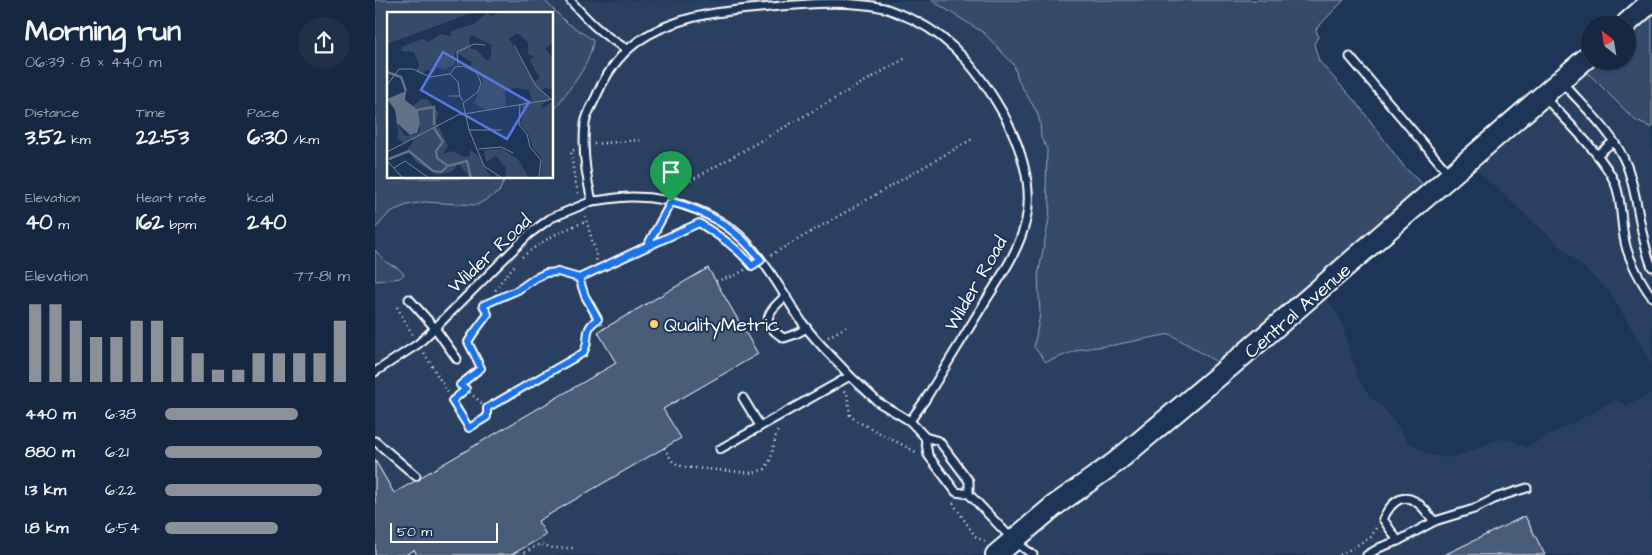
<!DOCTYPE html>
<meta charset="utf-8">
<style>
body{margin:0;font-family:"Architects Daughter",sans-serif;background:#1f3048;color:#f1f3f6;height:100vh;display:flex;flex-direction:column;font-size:19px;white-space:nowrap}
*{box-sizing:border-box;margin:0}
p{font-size:16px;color:#9ea6b1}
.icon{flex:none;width:28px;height:28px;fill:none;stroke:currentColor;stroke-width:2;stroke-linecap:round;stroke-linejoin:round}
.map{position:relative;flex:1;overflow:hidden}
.panel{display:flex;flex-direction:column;background:#162841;width:375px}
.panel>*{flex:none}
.needle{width:32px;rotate:330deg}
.tools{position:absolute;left:1206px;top:15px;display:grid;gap:10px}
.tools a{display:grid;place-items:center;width:55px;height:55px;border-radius:50%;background:#162841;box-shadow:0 1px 4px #0004,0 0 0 1px #35445a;font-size:25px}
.scale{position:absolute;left:15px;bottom:12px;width:108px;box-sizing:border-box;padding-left:5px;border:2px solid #fff;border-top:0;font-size:14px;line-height:18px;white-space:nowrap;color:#fff;-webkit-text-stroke:4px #1d3557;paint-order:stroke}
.pin{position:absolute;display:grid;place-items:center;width:42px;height:42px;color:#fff;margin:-51px -21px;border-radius:50% 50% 50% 0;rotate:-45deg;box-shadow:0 0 5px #0007}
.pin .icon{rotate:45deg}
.round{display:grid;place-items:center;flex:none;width:52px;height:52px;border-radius:26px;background:#1f3048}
.head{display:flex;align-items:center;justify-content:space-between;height:85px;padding:0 25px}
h1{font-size:28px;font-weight:700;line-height:38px}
.stats{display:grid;grid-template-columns:repeat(3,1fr);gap:8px;height:85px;padding:5px 25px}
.stats div{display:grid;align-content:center}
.stats b{font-size:21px;font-weight:700}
.stats small{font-size:14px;font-weight:400}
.stats p{font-size:14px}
.chart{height:140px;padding:10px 25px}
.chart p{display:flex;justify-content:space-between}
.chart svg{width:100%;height:90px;margin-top:5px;stroke:#8c9099;stroke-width:6}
ul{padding:0 25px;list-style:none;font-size:16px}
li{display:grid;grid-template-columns:80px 60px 1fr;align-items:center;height:38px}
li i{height:12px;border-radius:6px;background:#8c9099}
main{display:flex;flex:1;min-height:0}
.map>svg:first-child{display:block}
</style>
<main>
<section class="panel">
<div class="head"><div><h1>Morning run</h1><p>06:39 · 8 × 440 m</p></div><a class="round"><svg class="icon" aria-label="share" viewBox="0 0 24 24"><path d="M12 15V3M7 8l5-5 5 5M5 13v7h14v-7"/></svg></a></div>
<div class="stats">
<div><p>Distance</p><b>3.52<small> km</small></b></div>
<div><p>Time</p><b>22:53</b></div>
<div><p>Pace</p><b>6:30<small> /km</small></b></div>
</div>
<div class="stats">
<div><p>Elevation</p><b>40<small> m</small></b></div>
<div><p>Heart rate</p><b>162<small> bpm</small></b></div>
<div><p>kcal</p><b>240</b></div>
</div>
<div class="chart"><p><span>Elevation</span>77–81 m</p>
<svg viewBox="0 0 160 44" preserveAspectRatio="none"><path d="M5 44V6M15 44V6M25 44V14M35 44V22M45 44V22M55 44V14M65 44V14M75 44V22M85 44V30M95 44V38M105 44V38M115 44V30M125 44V30M135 44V30M145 44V30M155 44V14"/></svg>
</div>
<ul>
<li><b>440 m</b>6:38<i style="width:72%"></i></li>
<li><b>880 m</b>6:21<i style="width:85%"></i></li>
<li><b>1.3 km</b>6:22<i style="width:85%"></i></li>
<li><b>1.8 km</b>6:54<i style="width:61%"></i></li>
</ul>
</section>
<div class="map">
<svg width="1277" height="555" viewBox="0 0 1277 555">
<rect width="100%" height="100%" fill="#1d3557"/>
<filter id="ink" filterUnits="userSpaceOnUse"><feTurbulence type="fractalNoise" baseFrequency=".02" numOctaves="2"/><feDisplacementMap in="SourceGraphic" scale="10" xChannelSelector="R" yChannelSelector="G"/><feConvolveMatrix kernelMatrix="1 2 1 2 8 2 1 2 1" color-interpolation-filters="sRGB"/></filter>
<g filter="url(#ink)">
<g fill="#2a4161">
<polygon points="169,0 559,1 609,33 639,65 644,82 662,112 665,122 666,138 672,149 671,189 675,202 674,219 663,275 665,314 659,347 671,362 706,349 739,345 795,334 850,367 944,289 965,317 983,379 995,396 1009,408 1034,443 1053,454 1071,458 1085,455 1124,439 1135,440 1152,447 1241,400 1252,406 1277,393 1277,555 660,555 641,541 619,555 0,555 0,280 2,281 23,268 12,263 0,250 0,228 15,212 32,205 49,202 101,205 124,192 130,178 178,178 178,112 198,85 216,54 218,40 191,22"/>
<polygon points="1204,64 1261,121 1277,128 1277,197 1275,210 1277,221 1277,364 1235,292 1092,161"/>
</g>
<g fill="#364b69" stroke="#9aa5b4">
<path d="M0,0h169l22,22 27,18c-3,29 -25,48 -40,72v-98h-164v164h116l-6,14 -22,13 -53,-3 -17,3 -17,7 -15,17z"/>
<polygon points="556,0 969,0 941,29 943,37 939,44 944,61 985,107 1030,168 1056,192 850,367 795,334 739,345 706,349 671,362 659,347 665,314 663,276 674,219 675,202 671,189 672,149 666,138 665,122 662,112 644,82 639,65 609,33"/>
<polygon points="1277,0 1277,128 1261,121 1204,64 1215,61 1252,61 1252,24"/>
<polygon points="0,250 12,263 23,268 29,274 25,278 2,281 0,280"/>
</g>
<g fill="#4a5d79" stroke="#fff">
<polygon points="333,268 383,354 288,409 306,438 163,521 171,535 136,555 42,555 39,550 30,555 0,555 0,460 19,493 40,481 43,481 46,477 241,363 223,332"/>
<polygon points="1150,516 1170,555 1069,555"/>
</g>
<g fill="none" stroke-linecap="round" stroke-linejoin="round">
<g stroke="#fff" stroke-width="11">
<g id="lane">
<path d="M195,0c18,21 32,35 57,49"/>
<polyline points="975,57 1075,175"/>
<path d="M1186,81c23,26 53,52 66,85 12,33 12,69 25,101"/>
<path d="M1168,96c20,21 67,66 74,93 5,17 4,36 8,53 3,16 17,42 27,55"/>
<polyline points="1222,155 1238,142"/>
<path d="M217,201c13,-1 25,-4 38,-4 41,-1 93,17 120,49 21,23 34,50 52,76 13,19 32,36 48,54"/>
<path d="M411,296c-18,15 -28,27 -2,42l12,-4 11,-6"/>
<polyline points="34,299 60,328 82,359"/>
<path d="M0,372l43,-28 17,-16 94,-94 22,-16 41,-17c-6,-25 -10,-51 -7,-77 1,-8 6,-17 10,-25 17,-40 39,-62 80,-76 30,-11 63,-13 95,-16 36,-3 78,-7 114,1 10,3 20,8 30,12 41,20 68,56 90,95 16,30 30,71 22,105 -7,31 -25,56 -41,82 -20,33 -40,65 -60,98l-15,21 15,16 3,18 28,37 13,2 44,46 20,15"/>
<polyline points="368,398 385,426"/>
<polyline points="550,437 564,441 594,481 594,494"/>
<polyline points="0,441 41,476"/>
<polyline points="345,449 475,376 503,402 535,421"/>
<path d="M1023,541l-15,-22c10,-21 24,-29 41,-10 4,4 6,9 11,12"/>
<polyline points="992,555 1006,547 1023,541 1060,521 1099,509 1123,497 1152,488"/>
</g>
</g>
<g stroke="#fff" stroke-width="24">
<g id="secondary">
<polyline points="1251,24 1277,1"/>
<polyline points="621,555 679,506 741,462 867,356 1215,55"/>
</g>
</g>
<g stroke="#fff" stroke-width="2.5" stroke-dasharray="1 4" stroke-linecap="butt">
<polyline points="219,144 265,140"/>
<polyline points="199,150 196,151 199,176 204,196"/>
<polyline points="308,185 306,181 310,167"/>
<polyline points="301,194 308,185 531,58"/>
<polyline points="210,216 221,254 222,270"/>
<polyline points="327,225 354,242"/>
<polyline points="274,245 324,223"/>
<polyline points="396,255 599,138"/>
<path d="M147,257c20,-16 40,-28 64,-35"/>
<polyline points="341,281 359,276 378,265"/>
<polyline points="122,300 120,291 127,280 140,265"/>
<polyline points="22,307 38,336"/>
<polyline points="229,329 210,296 204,278 273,246 291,211"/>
<polyline points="453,337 471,327"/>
<polyline points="49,353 94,428 112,417 112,408 91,389 77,401"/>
<polyline points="91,389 85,385 106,368 93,342 98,334 113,314 108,305 143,290 160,278 171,273 183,272 204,278"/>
<polyline points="469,391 472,393 475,415 480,420 541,452"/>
<path d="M112,408l96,-55c9,-14 -2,-23 15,-34"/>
<polyline points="289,448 298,462 308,467 378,473 390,469 396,459 401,434 404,429"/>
<polyline points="578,503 600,536 610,542"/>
<polyline points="145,555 165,544 178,548 198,548"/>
<polyline points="965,555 996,537 1001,528"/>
</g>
<use href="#lane" stroke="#1d3557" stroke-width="7"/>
<use href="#secondary" stroke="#1d3557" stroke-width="20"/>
</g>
</g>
<g fill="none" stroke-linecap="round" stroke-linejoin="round" filter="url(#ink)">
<g stroke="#fff" stroke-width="10">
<path id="route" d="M296,202l-24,44 -68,32 -21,-6 -12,1 -11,5 -17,12 -35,15 5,9 -15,20 -5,8 13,26 -21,17 6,4 -14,12 17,27 18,-11v-9l96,-55c9,-14 -2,-23 15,-34l-13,-23 -6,-18 120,-55c20,13 38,24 53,43l9,-6c-23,-30 -52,-49 -90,-58"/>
</g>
<use href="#route" stroke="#1a73e8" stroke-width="6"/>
</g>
<circle fill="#ffd166" stroke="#1d3557" stroke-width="2" cx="279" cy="324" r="5"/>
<g text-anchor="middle" stroke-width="4" stroke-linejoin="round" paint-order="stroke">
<g font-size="19" fill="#fff" stroke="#1d3557">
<text transform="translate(114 253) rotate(-43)" y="7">Wilder Road</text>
<text transform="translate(600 283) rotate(-60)" y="7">Wilder Road</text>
<text transform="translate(922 310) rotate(-41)" y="7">Central Avenue</text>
</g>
<g font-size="19" fill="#fff" stroke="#1d3557" text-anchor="start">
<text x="289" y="331">QualityMetric</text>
</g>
</g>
<g transform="translate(12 12)">
<rect width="166" height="166" fill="#1d3557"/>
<path d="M0,0h87l-87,32zM113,0h53v34l-2,-2 -6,5 8,8v32l-9,-1 -2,3 9,8 -10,6 2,3 10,-7v77h-12l1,-20 -9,-10 -5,-15 -8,-9 4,-13 -3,-8 11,-2 -3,-11 -14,-2 -10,3 1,15 -20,4 -12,-7 9,-21 -3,-8 -10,-8 2,-4 -17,-10v12l-11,6 -8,-3 -2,5 -7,-2 -6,5 -5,-4 3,-6 -5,-13 -12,-1 -1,-4 21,-8 7,3 12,-8 10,2v-5l23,-7 13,-11 4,3zM130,21l11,9v12l6,3 -4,4 10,17 -6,4 -25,-43zM85,23l20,10 -2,14 -4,1 -9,-10 -6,-1 -2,-10zM34,87h6l12,14 -3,8 12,25 -5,8 8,-3 15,6 4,-1v-6l8,5 13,23h-21l-11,-14 -8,8 -14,3 -22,-14 -4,-7 -6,-1 8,-11 -1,-3 -8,4 -7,-5 2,-7 -5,-13 11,18 12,-2 3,-4 -1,-19 -6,-5zM115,137l16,10 11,19h-23v-10l-10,-12 -10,6 -2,-12z" fill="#364b69" fill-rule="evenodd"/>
<path d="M19,79l-1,9 13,10 2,14 -3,9 -7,2 -13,-12 -2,-13 -8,-11z" fill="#617289"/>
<path fill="none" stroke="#617289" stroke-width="2.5" d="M0,60l14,5 5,14M30,98l17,-3v18M47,116l9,14 -7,9 1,7 11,8 19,-5 4,17M2,147l20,-8 24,20 8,1 6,-5"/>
<path fill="none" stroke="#77869a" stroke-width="1" d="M127,33l22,41 15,13M71,53l-1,-13 17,-8 11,1M63,62l8,8 2,14M0,73l12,-16h14l17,8 20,-3 5,-7 8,-1 14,7 4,10 -3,9 -15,11M62,84h11l3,5M76,91l6,27h32M133,92l-1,21 8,9 3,13 11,13 -2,17M82,118l15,36 18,12M92,137l22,-2 12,6M0,140l71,-37 96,-16M0,149l16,17M7,156l11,-7 24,17"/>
<path fill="#567ae2" fill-opacity="0.15" stroke="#567ae2" stroke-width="2.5" d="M56,40l86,50 -22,37 -86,-49z"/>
<rect width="166" height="166" fill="none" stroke="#fff" stroke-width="2.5"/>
</g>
</svg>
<div class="tools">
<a><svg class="needle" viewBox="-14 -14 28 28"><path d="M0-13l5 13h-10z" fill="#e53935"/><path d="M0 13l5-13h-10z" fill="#9ea6b1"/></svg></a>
</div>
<div class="scale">50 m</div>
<div class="pin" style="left:296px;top:202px;background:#1e9e55"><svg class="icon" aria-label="arrive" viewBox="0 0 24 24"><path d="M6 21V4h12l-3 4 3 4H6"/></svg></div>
</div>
</main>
